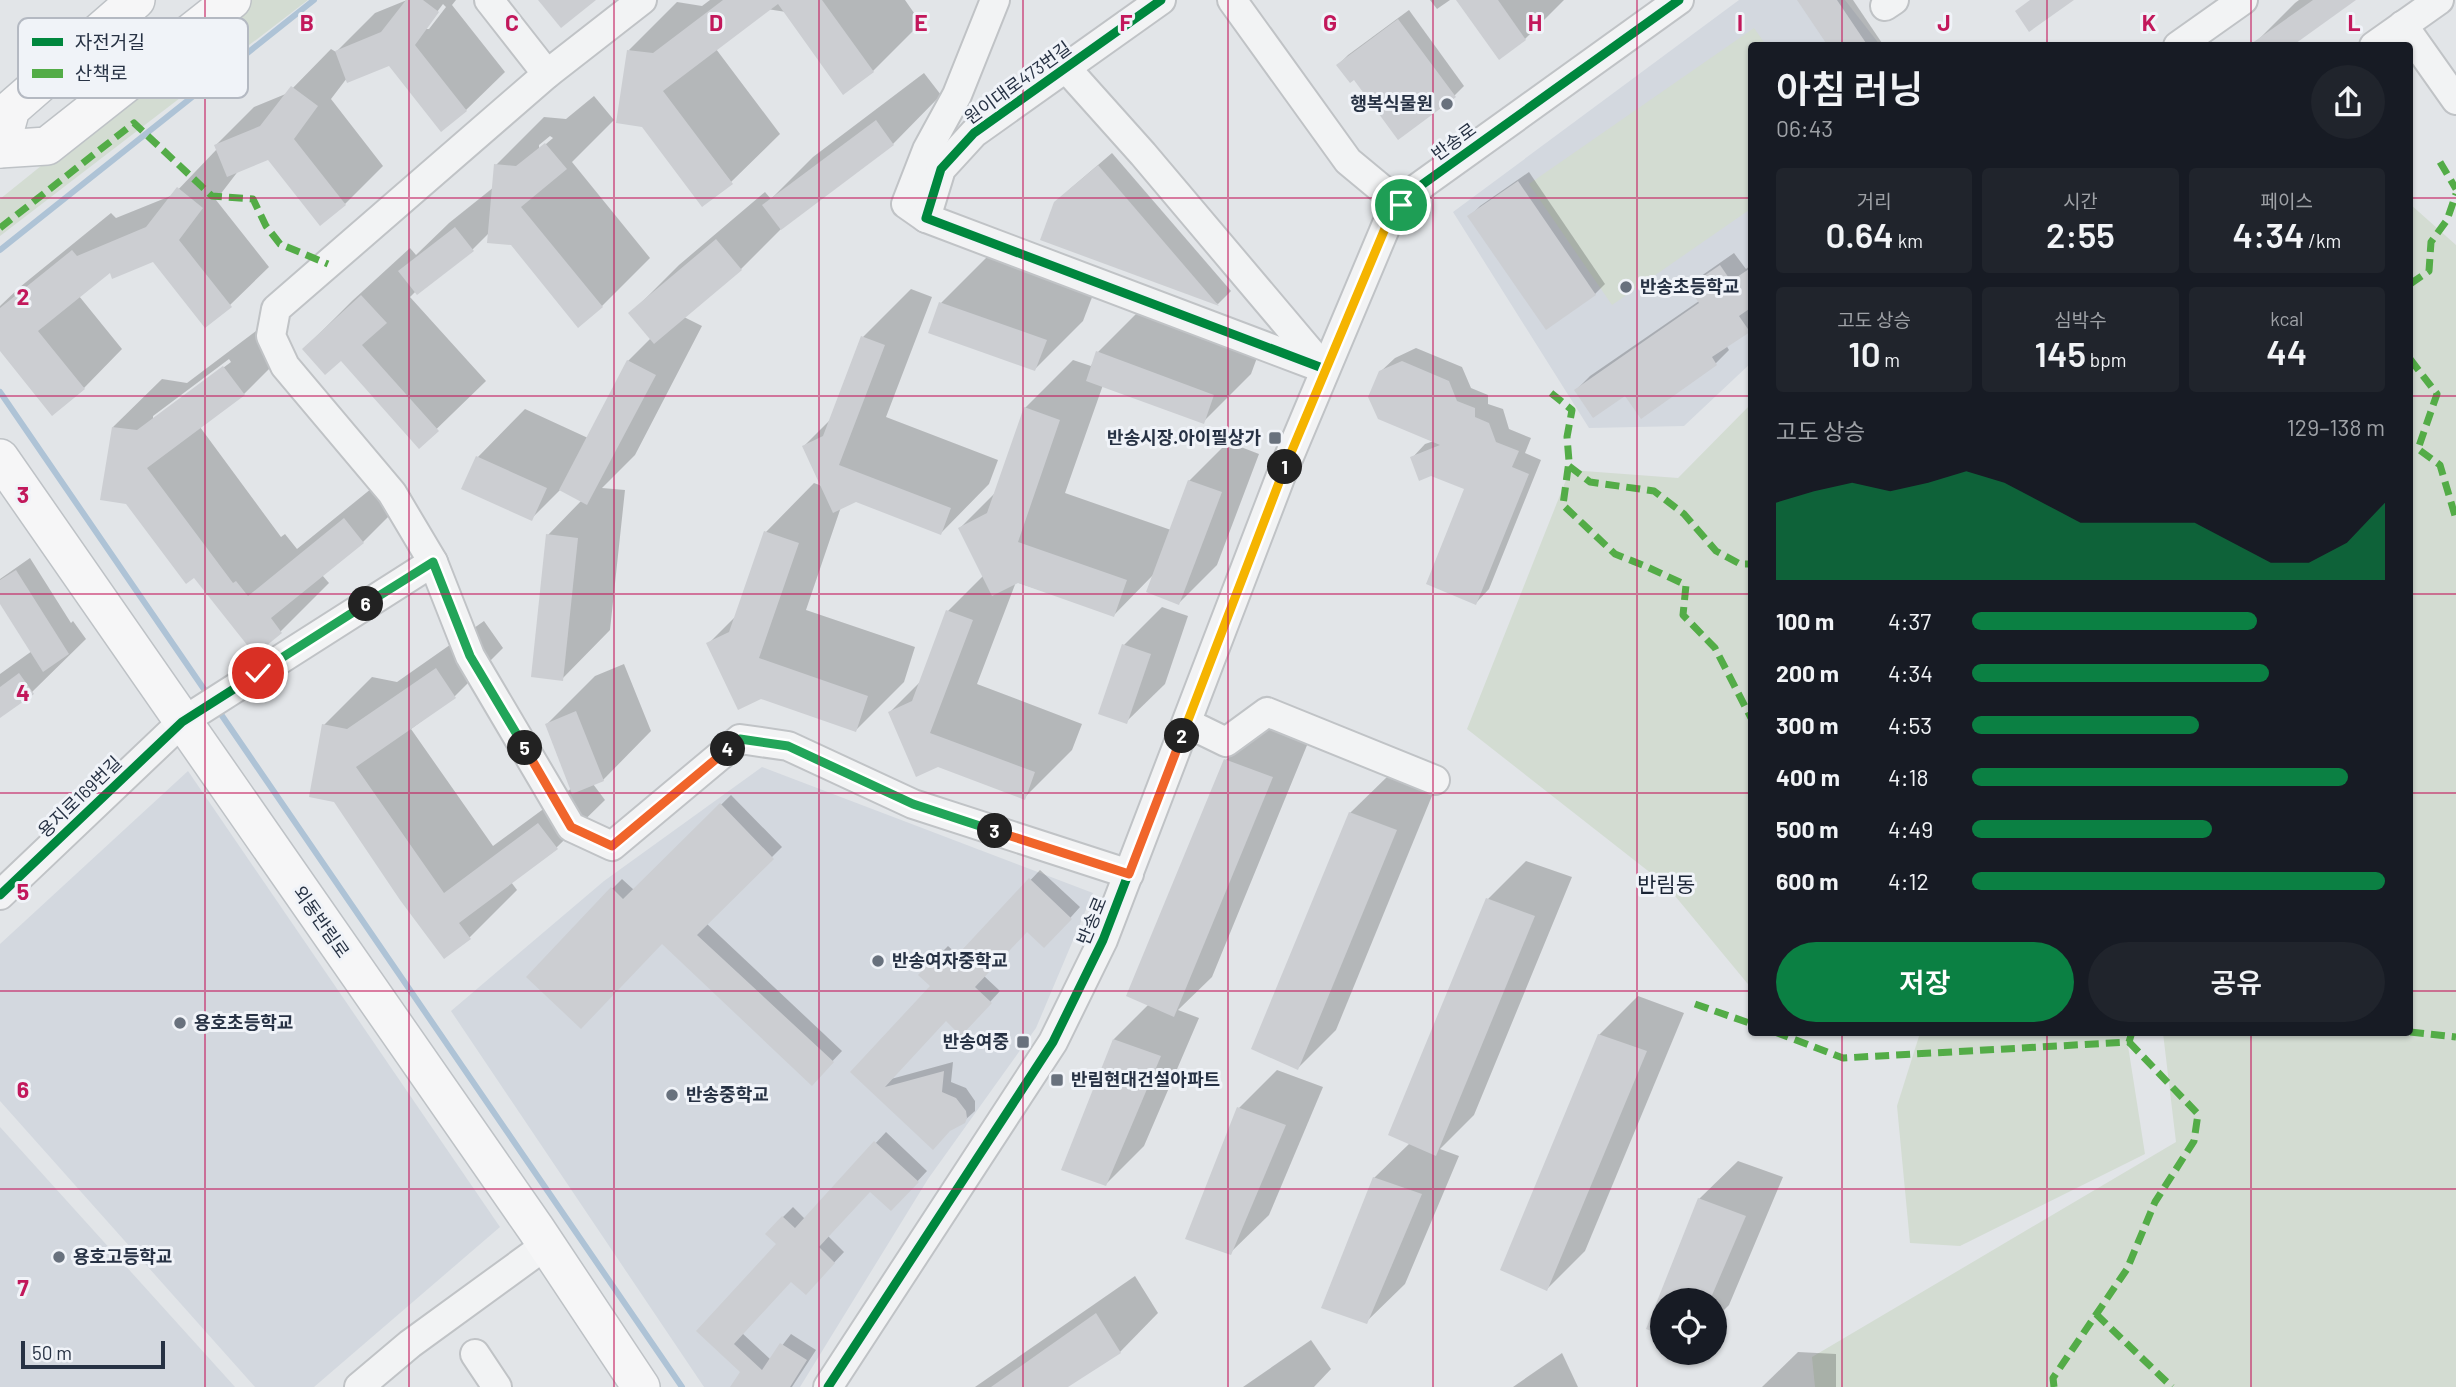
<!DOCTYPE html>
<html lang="ko">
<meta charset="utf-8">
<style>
body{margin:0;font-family:Barlow,"Noto Sans KR",sans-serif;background:#20242c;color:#f1f3f6;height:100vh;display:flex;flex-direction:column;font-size:26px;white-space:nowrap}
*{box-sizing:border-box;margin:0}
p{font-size:23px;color:#9ea1a6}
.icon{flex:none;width:38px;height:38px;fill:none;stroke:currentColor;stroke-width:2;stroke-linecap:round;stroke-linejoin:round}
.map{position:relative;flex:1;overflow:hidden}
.drawer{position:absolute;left:1748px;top:42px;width:665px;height:994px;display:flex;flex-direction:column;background:#171b24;border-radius:7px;box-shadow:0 2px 5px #0004}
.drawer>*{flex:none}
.controls{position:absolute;left:1650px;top:1288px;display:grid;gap:14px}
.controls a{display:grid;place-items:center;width:77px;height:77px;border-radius:50%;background:#171b24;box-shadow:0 2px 5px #0004;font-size:35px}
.scale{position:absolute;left:21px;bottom:18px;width:144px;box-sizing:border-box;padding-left:7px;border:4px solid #273244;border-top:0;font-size:19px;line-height:24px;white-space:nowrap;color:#273244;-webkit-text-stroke:5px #f0f3f8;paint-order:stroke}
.pin{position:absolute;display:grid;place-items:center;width:60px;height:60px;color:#fff;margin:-30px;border:4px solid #fff;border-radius:50%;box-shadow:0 2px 7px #0007}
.km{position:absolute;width:35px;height:35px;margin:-18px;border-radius:50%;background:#222;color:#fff;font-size:19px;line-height:35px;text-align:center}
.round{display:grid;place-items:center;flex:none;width:74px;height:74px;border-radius:37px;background:#20242c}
.headline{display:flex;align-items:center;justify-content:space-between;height:119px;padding:0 28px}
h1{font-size:38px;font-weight:600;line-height:52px}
.metrics{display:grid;grid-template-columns:repeat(3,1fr);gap:10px;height:119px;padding:7px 28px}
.metrics div{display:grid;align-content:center;border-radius:7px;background:#20242c;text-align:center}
.metrics b{font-size:35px;font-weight:600}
.metrics small{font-size:19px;font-weight:400}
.metrics p{font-size:19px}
.chart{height:196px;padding:14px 28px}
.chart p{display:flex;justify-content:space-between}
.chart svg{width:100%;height:126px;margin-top:7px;fill:#0b8043;opacity:.7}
.primary-button{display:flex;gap:14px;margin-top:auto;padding:14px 28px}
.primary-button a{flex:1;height:80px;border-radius:42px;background:#0b8043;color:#fff;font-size:28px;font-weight:600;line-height:80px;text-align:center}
.primary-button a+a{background:#20242c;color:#f1f3f6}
ul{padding:0 28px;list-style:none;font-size:23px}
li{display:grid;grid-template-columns:112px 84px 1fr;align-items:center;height:52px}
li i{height:18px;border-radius:9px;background:#0b8043}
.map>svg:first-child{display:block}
</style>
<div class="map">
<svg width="2456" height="1387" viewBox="0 0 2456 1387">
<rect width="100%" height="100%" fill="#e2e5e8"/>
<g fill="#d3d8df">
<polygon points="1739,0 1845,0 1880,45 1752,46 1752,362 1684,426 1589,428 1453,212"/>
<polygon points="762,767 1093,893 1036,1028 928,1179 800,1387 704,1387 451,1011 604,881"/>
<polygon points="188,771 500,1227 314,1387 255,1387 0,1101 0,944"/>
<polygon points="0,1127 235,1387 0,1387"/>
</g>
<g fill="#d3dcd2">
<polygon points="247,0 308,0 0,236 0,199"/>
<polygon points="1754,28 1766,45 1752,46 1752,208 1612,305 1529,184"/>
<polygon points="2410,204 2456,245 2456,1387 1815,1387 1812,1357 2176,1142 2163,1033 2410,1032"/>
<polygon points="1752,403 1752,989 1666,885 1467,729 1570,470 1678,478"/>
<polygon points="1920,1033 2126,1033 2145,1154 1960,1246 1910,1243 1897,1106"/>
</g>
<g fill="#0003" fill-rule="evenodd">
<path d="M407,0h49l-4,5 53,67 -39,38 -76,-46 -43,14 -16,21 52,67 -38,38 -76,-46 -30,12 -23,30 53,67 -39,38 -76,-45 -44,10 -31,26 43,53 -38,39 -84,-39v-43l20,-19 91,-74 5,5 57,-23 44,-46 -1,-4 38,-38 34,-14 43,-44 5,3 39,-39zM443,4l3,3 -17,22h-5z"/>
<polygon points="710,0 905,0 921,23 873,71 786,12 767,9 716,49 780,134 731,182 629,50 677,2 702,6"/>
<polygon points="1430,0 1450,0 1437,9"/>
<polygon points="1459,0 1564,0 1525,39 1500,57"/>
<polygon points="1799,0 1853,0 1884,46 1830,46"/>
<polygon points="2299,0 2353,0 2256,42 2295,3"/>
<polygon points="1409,10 1464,86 1454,96 1354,78 1338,65 1348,55"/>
<polygon points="924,73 941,95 893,144 784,226 741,269 684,317 702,326 635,455 602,488 625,490 610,630 562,679 548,535 582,500 561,489 532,518 477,458 525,409 588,438 628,361 651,338 631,313 679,265 765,192 771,199 813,157"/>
<path d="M594,96l20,24 -42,42 78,96 -48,48 -24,19 -67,-82 -22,-10 -17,17 -56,41 -6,6 76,84 -67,65 -78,-87 -37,-10 48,-48 58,-53 6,7 33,-32 45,-36 2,-22 48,-48 22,2zM550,136l3,2 -14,12v-5z"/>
<polygon points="1112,153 1231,291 1218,304 1043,239 1070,189"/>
<polygon points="1529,172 1605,284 1595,294 1470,216 1480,206"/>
<polygon points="1734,253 1746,269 1752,264 1752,327 1726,345 1729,350 1716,363 1626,393 1576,390 1590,376 1699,301 1690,287 1704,274"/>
<polygon points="989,255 1094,292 1083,321 1035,369 941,303"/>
<polygon points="911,289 932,297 886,417 998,460 989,484 941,533 856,500 841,507 806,610 915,647 904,682 856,730 708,644 737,615 766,532 814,483 822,486 804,446 831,419 863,337"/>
<polygon points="1146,304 1261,347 1251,374 1203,422 1103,385 1065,493 1171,530 1189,481 1228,442 1259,454 1217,565 1179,603 1154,574 1114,615 1016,582 977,684 1082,724 1072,750 1024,798 890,712 921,681 948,611 984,575 960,528 996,492 1025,408 1073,360 1091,366 1098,352"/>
<path d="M272,319l20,27 -48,48 -44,33 81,110 4,-3 12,15 96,-78 18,23 -48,48 -41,33 7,8 -48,48 -26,21 -142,-225 49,-48 25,4zM229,359l2,3 -78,58v-4z"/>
<polygon points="1416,348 1462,367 1471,388 1488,395 1488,404 1503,409 1509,429 1531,438 1525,453 1541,460 1489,589 1476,603 1466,488 1412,458 1425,444 1434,441 1380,372 1395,358"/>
<polygon points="30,558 71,623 73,621 86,639 32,692 0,716 0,674 32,651 0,601 0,579"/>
<polygon points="1162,607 1188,616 1165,684 1126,722 1124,645"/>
<polygon points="484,621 503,648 455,696 411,729 493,846 572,788 547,724 595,676 624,664 651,731 603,780 593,784 605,800 556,848 511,882 517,890 469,938 445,956 324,725 372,677 397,682"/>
<polygon points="1264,722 1310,738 1212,977 1178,1010 1199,1018 1144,1146 1106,1184 1114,1039 1149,1004 1226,760"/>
<polygon points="1389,775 1434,791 1336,1030 1298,1068 1350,813"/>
<polygon points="731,795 782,847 706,923 842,1051 812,1083 612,889 622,879 634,890"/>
<polygon points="1526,861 1572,877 1474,1115 1440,1149 1459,1156 1405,1284 1366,1322 1374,1178 1410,1143 1488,899"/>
<polygon points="1040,870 1080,907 1054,936 1027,930 984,976 1000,991 971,1023 946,1019 891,1079 953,1062 951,1082 966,1088 975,1101 975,1111 964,1121 951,1128 853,1072 933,986 921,975 938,956 948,946 959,956"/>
<polygon points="1638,996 1684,1013 1585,1251 1547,1289 1599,1035"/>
<polygon points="1277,1070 1323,1087 1269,1215 1230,1253 1239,1108"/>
<polygon points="886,1132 927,1171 901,1199 870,1190 828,1236 844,1252 815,1283 791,1280 742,1333 771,1360 791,1334 816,1350 792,1387 732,1387 743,1371 699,1331 778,1244 783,1217 793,1207 805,1219"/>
<polygon points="1738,1161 1783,1177 1729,1305 1715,1319 1715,1300 1662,1300 1662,1333 1648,1328 1699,1199"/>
<polygon points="1135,1276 1158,1313 1120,1352 1065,1387 975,1387"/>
<polygon points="1311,1340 1331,1369 1314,1387 1243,1387"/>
<polygon points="1798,1352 1836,1354 1836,1387 1762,1387"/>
<polygon points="1562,1353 1578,1387 1513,1387"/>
</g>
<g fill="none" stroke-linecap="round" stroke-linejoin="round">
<g stroke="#aec3d6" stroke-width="6">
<polyline points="0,250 314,0"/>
<polyline points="0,392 208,695"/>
<polyline points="216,707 682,1387"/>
</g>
</g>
<g fill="#ccced2">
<polygon points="406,0 423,0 439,12 415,45 467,111 441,132 389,66 347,83 335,51 381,32"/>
<polygon points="538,0 596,0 561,28"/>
<polygon points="723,0 822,0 874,72 843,95 778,4 663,91 733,184 702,207 642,127 616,123 627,50 653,53"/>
<polygon points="1456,0 1498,0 1526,40 1499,60"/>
<polygon points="1797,0 1837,0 1868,46 1828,46"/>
<polygon points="2030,0 2074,0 2029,32 2015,11"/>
<polygon points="2313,0 2356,0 2292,46 2248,46"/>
<polygon points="1398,19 1456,97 1398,140 1354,80 1350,83 1336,65"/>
<polygon points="291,86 318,106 294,139 346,205 320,226 268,160 227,177 214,145 260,126"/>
<polygon points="876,120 894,145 781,230 762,205"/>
<polygon points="545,143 567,169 521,207 603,307 578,328 511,245 487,243 494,164 516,166"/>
<polygon points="1098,165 1219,306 1040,240 1054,202"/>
<polygon points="1518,181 1596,295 1546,330 1467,216"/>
<polygon points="177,187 203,208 179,240 232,307 205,328 153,262 112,279 110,273 38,331 85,389 52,416 0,351 0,308 72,250 77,256 146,227"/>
<polygon points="455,227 474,251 417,295 398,271"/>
<polygon points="716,239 742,270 654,344 628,313"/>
<polygon points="1720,265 1731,281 1752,267 1752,307 1739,316 1750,332 1712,357 1717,365 1641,419 1625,396 1593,418 1574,390 1699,303 1688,287"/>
<polygon points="361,295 387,323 362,345 439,431 419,449 341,361 325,375 302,349"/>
<polygon points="939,302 1047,340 1035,371 928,333"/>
<polygon points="861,336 885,345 839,465 951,508 941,535 856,502 833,513 802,446 823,436"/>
<polygon points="1096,351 1214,395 1204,424 1086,381"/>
<polygon points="627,360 656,375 587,505 559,490"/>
<polygon points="1402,361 1449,381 1457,401 1475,408 1475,417 1489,423 1496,442 1519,451 1512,467 1529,474 1476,605 1426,584 1464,489 1431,476 1419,481 1410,457 1440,445 1378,419 1368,397 1379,371"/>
<polygon points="223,366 245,395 147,468 233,583 236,581 248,596 344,518 364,543 271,618 282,633 255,655 194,578 186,584 126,504 100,500 112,427 137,430"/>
<polygon points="1024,407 1060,420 1018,542 1127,580 1114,617 1018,583 992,596 958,528 987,513"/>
<polygon points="476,456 547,488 532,521 461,489"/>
<polygon points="1188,480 1222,492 1179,605 1146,592"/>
<polygon points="764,531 799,543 759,658 868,696 856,732 761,699 738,710 706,643 729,632"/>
<polygon points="546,534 578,538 563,681 531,677"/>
<polygon points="16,570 69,654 43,672 0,604 0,580"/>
<polygon points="946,610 973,620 930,733 1035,772 1025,800 938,767 916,777 888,712 912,701"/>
<polygon points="1122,644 1151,654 1127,724 1098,714"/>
<polygon points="436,668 456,698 356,767 444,893 538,823 558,849 459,923 471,939 444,959 400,900 334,802 309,797 322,724 347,729"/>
<polygon points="19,673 34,694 0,718 0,687"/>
<polygon points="576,711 604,781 572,794 545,724"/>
<polygon points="1224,759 1273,777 1174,1017 1126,996"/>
<polygon points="720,803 774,859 697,935 834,1062 812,1086 662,944 581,1029 526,977 611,887 623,899"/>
<polygon points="1349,812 1397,830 1298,1070 1251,1049"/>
<polygon points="1029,878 1072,919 1044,948 1027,932 975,987 992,1003 961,1036 946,1021 885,1087 944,1071 942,1092 956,1098 966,1111 967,1118 965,1123 950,1131 933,1150 850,1072 930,986 918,975 937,955 948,965"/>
<polygon points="1486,898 1535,916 1436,1156 1388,1135"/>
<polygon points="1598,1034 1647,1051 1547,1291 1500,1270"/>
<polygon points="1113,1039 1161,1056 1106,1186 1061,1170"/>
<polygon points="1237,1107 1286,1125 1231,1255 1185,1239"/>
<polygon points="874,1141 919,1182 891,1211 870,1192 819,1247 835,1263 806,1295 791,1282 734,1344 762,1370 780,1343 807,1360 790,1387 730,1387 740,1372 696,1331 776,1244 765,1234 782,1216 795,1228"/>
<polygon points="1373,1177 1422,1194 1367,1324 1321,1308"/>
<polygon points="1698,1198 1746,1216 1710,1300 1662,1300 1662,1335 1646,1329"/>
<polygon points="1096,1313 1121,1353 1068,1387 991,1387"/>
</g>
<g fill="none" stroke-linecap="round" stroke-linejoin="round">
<g stroke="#c0c3c6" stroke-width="32">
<g id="minor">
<polyline points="489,0 547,74"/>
<polyline points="642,0 547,74 276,309 271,336 285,366 392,493 433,562 470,656 571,827 612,846 740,739 788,746 913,804 1129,874"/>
<polyline points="995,0 957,95 927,150 906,204 926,218 1325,369"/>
<polyline points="1232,0 1348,161 1401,205"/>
<polyline points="1885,6 1894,0"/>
<polyline points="2403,25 2456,100"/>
<polyline points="2178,46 2243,0"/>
<polyline points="2374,46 2439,0"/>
<polyline points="1066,68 1143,154 1323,367"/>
<polyline points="926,218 941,169 974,133 1161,0"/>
<polyline points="1187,723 1226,742 1267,712 1435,780"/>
<polyline points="0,895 182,722 433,562"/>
<polyline points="475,1354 497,1387"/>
<polyline points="359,1387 410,1344 546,1245"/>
<polyline points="828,1387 1053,1042 1103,940 1280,478 1389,219 1409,194 1679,0"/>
</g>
</g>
<g stroke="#bec2c6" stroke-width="40">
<g id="major">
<polyline points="0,149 47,146 232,0"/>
<polyline points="0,149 11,109 136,0"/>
<polyline points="0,458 536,1229 641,1387"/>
</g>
</g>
<use href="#minor" stroke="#f2f3f4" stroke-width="28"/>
<use href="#major" stroke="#f6f6f7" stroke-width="37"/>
<g stroke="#53ac47" stroke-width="7" stroke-dasharray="14 7" stroke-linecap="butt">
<polyline points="2440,162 2456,189"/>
<polyline points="0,228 134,123 212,196 253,199 266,226 280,244 328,264"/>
<polyline points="2410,284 2429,271 2431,242 2447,220 2456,194"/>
<polyline points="2410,359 2437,394 2418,449 2440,465 2456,519"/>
<polyline points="1551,393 1572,410 1567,437 1569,461 1563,505 1615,554 1645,566 1686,585 1683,615 1715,648 1752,720"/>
<polyline points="1569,466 1590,482 1654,491 1684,514 1716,551 1740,564 1752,564"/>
<polyline points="1695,1004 1752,1024"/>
<polyline points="1775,1032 1843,1058 2129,1042 2132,1032"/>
<polyline points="2410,1032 2456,1037"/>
<polyline points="2096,1314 2172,1387"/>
<polyline points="2054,1387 2053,1378 2127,1269 2155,1202 2194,1141 2198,1114 2129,1042"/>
</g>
<g stroke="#f0f3f8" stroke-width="13">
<g id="cycleway">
<polyline points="1161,0 974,133 941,169 926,218 1325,369"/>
<polyline points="0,895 182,722 433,562"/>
<polyline points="828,1387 1053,1042 1103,940 1280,478 1389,219 1409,194 1679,0"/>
</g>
</g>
<use href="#cycleway" stroke="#00873e" stroke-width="9"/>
</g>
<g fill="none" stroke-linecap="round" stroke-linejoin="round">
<g stroke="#fff" stroke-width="14">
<polyline id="split-1" points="1285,467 1389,219 1401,205"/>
</g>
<g stroke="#fff" stroke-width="14">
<polyline id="split-2" points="1182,736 1285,467"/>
</g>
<g stroke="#fff" stroke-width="14">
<polyline id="split-3" points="995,831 1129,874 1182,736"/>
</g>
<g stroke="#fff" stroke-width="14">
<polyline id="split-4" points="728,749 740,739 788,746 913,804 995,831"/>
</g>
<g stroke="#fff" stroke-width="14">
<polyline id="split-5" points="525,748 571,827 612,846 728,749"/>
</g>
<g stroke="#fff" stroke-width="14">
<polyline id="split-6" points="366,604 433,562 470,656 525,748"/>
</g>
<g stroke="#fff" stroke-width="14">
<polyline id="split-7" points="258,673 366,604"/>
</g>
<use href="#split-1" stroke="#f5b400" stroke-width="9"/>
<use href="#split-2" stroke="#f5b400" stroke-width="9"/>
<use href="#split-3" stroke="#f0652b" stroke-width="9"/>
<use href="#split-4" stroke="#22a559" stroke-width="9"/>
<use href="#split-5" stroke="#f0652b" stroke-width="9"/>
<use href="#split-6" stroke="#22a559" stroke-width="9"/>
<use href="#split-7" stroke="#22a559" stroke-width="9"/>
</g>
<path fill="none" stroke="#c2185b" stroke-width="2" stroke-opacity="0.55" d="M205,0v1387M409,0v1387M614,0v1387M819,0v1387M1023,0v1387M1228,0v1387M1433,0v1387M1637,0v1387M1842,0v46M2047,0v46M2251,0v46M0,198h1752M2410,198h46M0,396h1752M2410,396h46M0,594h1752M2410,594h46M0,793h1752M2410,793h46M0,991h1752M2410,991h46M1842,1032v355M2047,1032v355M2251,1032v355M0,1189h2456"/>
<g fill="#68717d" stroke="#f0f3f8" stroke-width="2.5">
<circle cx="1447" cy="104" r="7"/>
<circle cx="1626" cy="287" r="7"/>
<rect x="1268" y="431" width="14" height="14" rx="3.5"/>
<circle cx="878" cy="961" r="7"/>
<circle cx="180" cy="1023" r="7"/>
<rect x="1016" y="1035" width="14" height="14" rx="3.5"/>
<rect x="1050" y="1073" width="14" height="14" rx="3.5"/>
<circle cx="672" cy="1095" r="7"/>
<circle cx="59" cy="1257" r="7"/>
</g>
<g text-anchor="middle" stroke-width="6" stroke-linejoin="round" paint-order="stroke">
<g font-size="18" fill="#273244" stroke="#f0f3f8">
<text transform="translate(1018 83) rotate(-36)" y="6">원이대로473번길</text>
<text transform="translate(1454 142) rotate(-36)" y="6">반송로</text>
<text transform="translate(80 797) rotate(-44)" y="6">용지로169번길</text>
<text transform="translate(1092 921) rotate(-68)" y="6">반송로</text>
<text transform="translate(321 922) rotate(55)" y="6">외동반림로</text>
</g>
<g font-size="18" font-weight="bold" fill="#273244" stroke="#f0f3f8" text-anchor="start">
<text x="1433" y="110" text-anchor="end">행복식물원</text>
<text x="1640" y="293">반송초등학교</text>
<text x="1261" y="444" text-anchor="end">반송시장.아이필상가</text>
<text x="892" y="967">반송여자중학교</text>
<text x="194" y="1029">용호초등학교</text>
<text x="1009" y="1048" text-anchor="end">반송여중</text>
<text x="1071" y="1086">반림현대건설아파트</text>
<text x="686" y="1101">반송중학교</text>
<text x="73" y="1263">용호고등학교</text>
</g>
<g font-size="21" fill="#192334" stroke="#f0f3f8">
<text x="1666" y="892">반림동</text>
</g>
</g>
<rect x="18" y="18" width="230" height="80" rx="10" fill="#f0f3f8" stroke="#b4b9c2" stroke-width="2"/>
<rect x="32" y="38" width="31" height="8" fill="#00873e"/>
<rect x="32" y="69" width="31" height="9" fill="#53ac47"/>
<g font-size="19" fill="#273244">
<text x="75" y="49">자전거길</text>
<text x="75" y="80">산책로</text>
</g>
<g font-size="23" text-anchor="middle" font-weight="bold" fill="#c2185b" stroke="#f0f3f8" stroke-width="6" stroke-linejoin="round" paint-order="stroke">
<text x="307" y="31">B</text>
<text x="512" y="31">C</text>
<text x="716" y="31">D</text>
<text x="921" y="31">E</text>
<text x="1126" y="31">F</text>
<text x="1330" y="31">G</text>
<text x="1535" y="31">H</text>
<text x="1740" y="31">I</text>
<text x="1944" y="31">J</text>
<text x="2149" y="31">K</text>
<text x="2354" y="31">L</text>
<text x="23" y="305">2</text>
<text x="23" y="503">3</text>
<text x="23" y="701">4</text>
<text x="23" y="900">5</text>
<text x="23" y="1098">6</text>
<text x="23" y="1296">7</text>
</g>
</svg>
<div class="controls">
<a><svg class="icon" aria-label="locate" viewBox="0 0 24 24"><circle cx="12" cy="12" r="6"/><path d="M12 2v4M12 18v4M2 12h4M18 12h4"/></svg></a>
</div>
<div class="scale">50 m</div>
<div class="pin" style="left:1401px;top:205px;background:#1e9e55"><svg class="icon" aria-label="arrive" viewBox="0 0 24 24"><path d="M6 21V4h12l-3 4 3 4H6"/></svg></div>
<div class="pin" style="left:258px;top:673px;background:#d93025"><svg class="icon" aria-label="check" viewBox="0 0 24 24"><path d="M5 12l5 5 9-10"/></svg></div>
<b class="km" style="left:1285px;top:467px">1</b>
<b class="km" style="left:1182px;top:736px">2</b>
<b class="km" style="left:995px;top:831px">3</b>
<b class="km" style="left:728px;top:749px">4</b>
<b class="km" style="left:525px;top:748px">5</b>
<b class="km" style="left:366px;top:604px">6</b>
<section class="drawer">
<div class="headline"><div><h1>아침 러닝</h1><p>06:43</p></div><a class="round"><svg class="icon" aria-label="share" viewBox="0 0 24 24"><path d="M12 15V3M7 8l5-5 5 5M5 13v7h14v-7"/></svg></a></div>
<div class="metrics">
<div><p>거리</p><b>0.64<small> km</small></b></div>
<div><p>시간</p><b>2:55</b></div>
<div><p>페이스</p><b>4:34<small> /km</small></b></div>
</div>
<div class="metrics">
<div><p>고도 상승</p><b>10<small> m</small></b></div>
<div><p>심박수</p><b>145<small> bpm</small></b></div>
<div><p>kcal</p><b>44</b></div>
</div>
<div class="chart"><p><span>고도 상승</span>129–138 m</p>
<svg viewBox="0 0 160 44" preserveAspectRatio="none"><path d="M0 44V17L10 13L20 10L30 13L40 10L50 6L60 10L70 17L80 24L90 24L100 24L110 24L120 31L130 38L140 38L150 31L160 17V44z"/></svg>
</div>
<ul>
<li><b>100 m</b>4:37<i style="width:69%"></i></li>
<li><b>200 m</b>4:34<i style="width:72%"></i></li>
<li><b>300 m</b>4:53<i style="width:55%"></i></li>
<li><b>400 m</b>4:18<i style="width:91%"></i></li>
<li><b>500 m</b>4:49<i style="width:58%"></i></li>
<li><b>600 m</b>4:12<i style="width:100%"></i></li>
</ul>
<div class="primary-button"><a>저장</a><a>공유</a></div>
</section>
</div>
